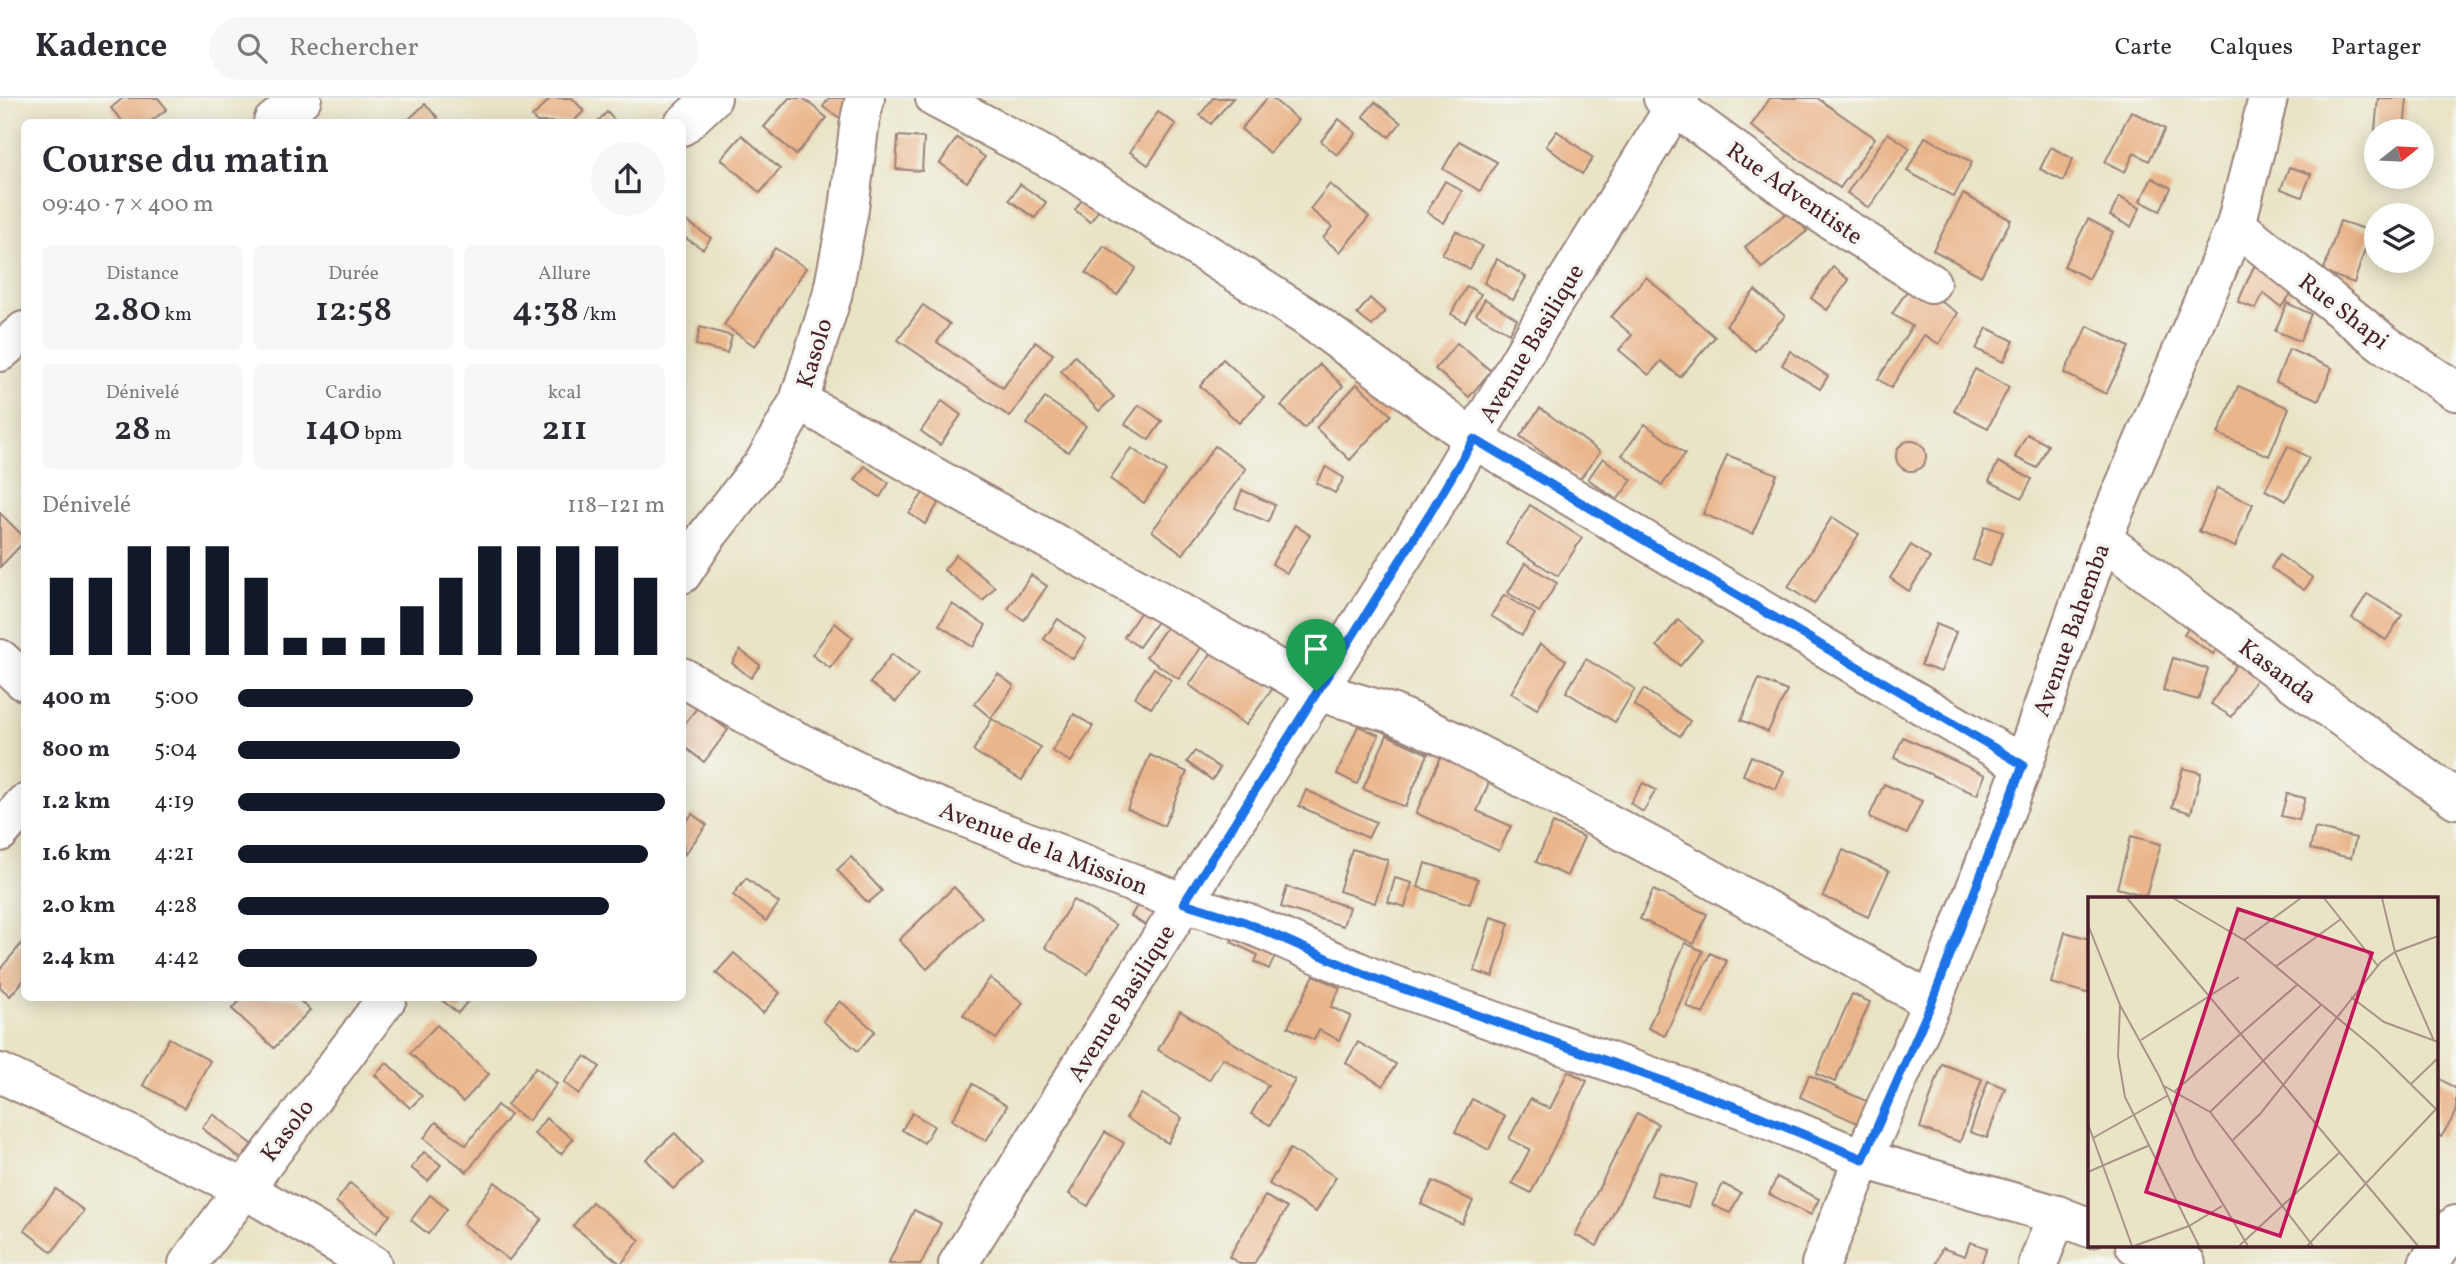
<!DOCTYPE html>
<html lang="fr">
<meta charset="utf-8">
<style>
body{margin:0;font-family:Vollkorn,serif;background:#f7f7f7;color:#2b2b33;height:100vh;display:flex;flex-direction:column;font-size:26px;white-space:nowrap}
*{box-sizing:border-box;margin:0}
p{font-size:23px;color:#7c7c81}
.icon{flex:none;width:38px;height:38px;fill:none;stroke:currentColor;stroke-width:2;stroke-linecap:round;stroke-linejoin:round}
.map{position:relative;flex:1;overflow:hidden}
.details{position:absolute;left:21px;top:21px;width:665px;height:882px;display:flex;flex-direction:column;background:#fff;border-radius:10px;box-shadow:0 4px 18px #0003}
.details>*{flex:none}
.needle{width:46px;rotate:72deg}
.buttons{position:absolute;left:2364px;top:21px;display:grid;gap:14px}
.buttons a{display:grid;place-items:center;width:70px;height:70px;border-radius:50%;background:#fff;box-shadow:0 4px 18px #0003;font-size:35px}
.pin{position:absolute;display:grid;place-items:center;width:60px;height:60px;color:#fff;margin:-72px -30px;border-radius:50% 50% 50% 0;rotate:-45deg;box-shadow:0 0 7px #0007}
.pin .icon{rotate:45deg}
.round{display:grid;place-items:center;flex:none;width:74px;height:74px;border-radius:37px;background:#f7f7f7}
.headline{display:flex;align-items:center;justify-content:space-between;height:119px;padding:0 21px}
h1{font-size:38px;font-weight:600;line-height:52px}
.stats{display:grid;grid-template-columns:repeat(3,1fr);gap:10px;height:119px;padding:7px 21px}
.stats div{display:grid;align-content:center;border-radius:10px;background:#f7f7f7;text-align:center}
.stats b{font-size:35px;font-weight:600}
.stats small{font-size:19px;font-weight:400}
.stats p{font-size:19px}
.chart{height:196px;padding:14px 21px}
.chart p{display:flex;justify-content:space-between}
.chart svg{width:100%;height:126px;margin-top:7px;stroke:#111827;stroke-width:6}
ul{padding:0 21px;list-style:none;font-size:23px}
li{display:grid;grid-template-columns:112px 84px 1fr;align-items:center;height:52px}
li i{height:18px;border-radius:9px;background:#111827}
header{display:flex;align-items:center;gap:42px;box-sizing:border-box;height:98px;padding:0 35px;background:#fff;border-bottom:2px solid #e1e1e2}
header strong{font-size:33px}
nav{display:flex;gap:38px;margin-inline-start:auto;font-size:24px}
.search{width:490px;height:63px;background:#f7f7f7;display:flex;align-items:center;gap:18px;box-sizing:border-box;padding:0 24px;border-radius:38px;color:#7c7c81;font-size:26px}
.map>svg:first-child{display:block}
</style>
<header>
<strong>Kadence</strong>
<div class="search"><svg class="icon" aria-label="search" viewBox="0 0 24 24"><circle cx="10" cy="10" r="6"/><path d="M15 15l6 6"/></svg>Rechercher</div>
<nav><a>Carte</a><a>Calques</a><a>Partager</a></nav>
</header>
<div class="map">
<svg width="2456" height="1166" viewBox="0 0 2456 1166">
<rect width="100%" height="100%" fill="#f6f6f2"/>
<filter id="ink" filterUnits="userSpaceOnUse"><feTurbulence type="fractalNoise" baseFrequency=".0143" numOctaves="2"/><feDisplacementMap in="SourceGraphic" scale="14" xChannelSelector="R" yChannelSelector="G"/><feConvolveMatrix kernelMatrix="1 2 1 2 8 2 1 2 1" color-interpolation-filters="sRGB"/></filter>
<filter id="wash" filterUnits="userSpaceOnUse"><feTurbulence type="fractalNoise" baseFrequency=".00686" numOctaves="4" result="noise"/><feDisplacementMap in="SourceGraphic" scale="28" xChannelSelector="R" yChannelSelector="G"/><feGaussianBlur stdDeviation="1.57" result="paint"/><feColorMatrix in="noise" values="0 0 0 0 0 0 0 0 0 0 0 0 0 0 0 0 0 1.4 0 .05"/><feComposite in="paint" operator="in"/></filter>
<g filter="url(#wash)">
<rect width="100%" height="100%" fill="#e9e4c6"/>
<g id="blocks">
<g fill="#eab58b">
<polygon points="123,0 158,0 167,11 150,24 123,24 111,10"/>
<polygon points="551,0 572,0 584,13 573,24 537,24 532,19"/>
<polygon points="789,0 803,0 827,20 796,57 764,29"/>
<polygon points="829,0 853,0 840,20 823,9"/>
<polygon points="1213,0 1233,0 1211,26 1200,17"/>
<polygon points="1267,0 1272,0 1298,22 1270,55 1241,31"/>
<polygon points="1770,0 1817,0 1875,40 1840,90 1751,28"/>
<polygon points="2378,0 2407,0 2404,33 2375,32"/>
<polygon points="1375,4 1401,25 1389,39 1363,18"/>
<polygon points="425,6 438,20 434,24 406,24"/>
<polygon points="2131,13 2165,31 2149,63 2134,55 2125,74 2105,64"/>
<polygon points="607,14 616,24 597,24"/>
<polygon points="1158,14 1176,26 1148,67 1130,54"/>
<polygon points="1339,21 1356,35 1337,57 1321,43"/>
<polygon points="1557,33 1593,60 1582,76 1546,48"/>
<polygon points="1888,35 1910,50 1869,110 1847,95"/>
<polygon points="742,37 780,71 760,95 721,61"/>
<polygon points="898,38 924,40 922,73 896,71"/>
<polygon points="1925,39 1972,64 1954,99 1907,73"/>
<polygon points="957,40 985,59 967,84 940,65"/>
<polygon points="1459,43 1497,64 1480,93 1443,71"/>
<polygon points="2051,49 2073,61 2063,83 2040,71"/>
<polygon points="2289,69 2311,76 2302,99 2281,91"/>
<polygon points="2152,80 2171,90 2160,113 2140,103"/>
<polygon points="1445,83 1462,93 1444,125 1427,114"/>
<polygon points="1020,86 1046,104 1035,120 1009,102"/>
<polygon points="1330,86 1369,119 1340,154 1323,140 1332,129 1310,111"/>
<polygon points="1092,87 1108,99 1090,124 1075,112"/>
<polygon points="1963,96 2011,122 1981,178 1933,152"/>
<polygon points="2119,99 2140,110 2131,129 2110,118"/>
<polygon points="1790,112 1807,133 1762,170 1745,149"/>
<polygon points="682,120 711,140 703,151 682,138"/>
<polygon points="2088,121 2113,134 2089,181 2064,168"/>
<polygon points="2340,123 2371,133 2354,185 2323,174"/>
<polygon points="1456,133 1482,148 1469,171 1442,156"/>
<polygon points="1104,148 1136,170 1117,197 1086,175"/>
<polygon points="775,150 806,170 755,248 724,227"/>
<polygon points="1497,161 1526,179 1513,202 1484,185"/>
<polygon points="2254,168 2271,175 2294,192 2281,209 2263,195 2256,211 2238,204"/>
<polygon points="1833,169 1849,182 1827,212 1811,200"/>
<polygon points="1646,179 1715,239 1680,279 1661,263 1649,277 1619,252 1632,237 1611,219"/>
<polygon points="1912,185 1958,215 1939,246 1924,237 1891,290 1878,281 1912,228 1892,216"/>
<polygon points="1467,188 1481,196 1465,224 1451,216"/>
<polygon points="1755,192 1785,218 1755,253 1726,227"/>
<polygon points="1370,200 1385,214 1372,228 1357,216"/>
<polygon points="1485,201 1517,221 1509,235 1476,216"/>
<polygon points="2287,205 2311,216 2300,243 2275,233"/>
<polygon points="923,207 950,226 937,244 1003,290 1035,244 1053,256 1010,319 898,242"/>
<polygon points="2088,228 2129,249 2106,296 2064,275"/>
<polygon points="700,229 732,238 727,255 696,247"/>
<polygon points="1987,230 2014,243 2003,264 1976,251"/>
<polygon points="1457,245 1491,273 1469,299 1435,271"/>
<polygon points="2289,251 2332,270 2319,302 2276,284"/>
<polygon points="1790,253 1828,278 1820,291 1782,267"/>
<polygon points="1075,258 1114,299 1099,313 1061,273"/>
<polygon points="1223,261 1264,299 1239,325 1200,288"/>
<polygon points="1320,266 1343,288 1304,330 1281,308"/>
<polygon points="1975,271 2009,289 1988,330 1954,313"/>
<polygon points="1357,286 1391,317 1350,362 1316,330"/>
<polygon points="2238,288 2289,310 2269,358 2218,336"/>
<polygon points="1045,300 1086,328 1068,354 1027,326"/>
<polygon points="942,303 961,317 940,347 921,333"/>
<polygon points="1139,307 1162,323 1149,342 1125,326"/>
<polygon points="1540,310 1600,354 1579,382 1520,338"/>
<polygon points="1645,326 1685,356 1662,387 1622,357"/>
<polygon points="2027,336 2048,347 2037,370 2015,359"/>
<circle cx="1911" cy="358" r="15"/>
<polygon points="1215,348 1246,371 1183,456 1152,433"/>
<polygon points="2288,348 2309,360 2286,403 2265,392"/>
<polygon points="1131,350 1166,373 1144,405 1110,381"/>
<polygon points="1727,357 1777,376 1753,436 1703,416"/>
<polygon points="1603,360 1632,382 1617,402 1588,381"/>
<polygon points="1998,364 2032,381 2022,400 1989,383"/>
<polygon points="865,368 889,385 880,399 855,382"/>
<polygon points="1326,369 1344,380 1335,395 1316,385"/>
<polygon points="929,387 944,397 925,426 909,415"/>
<polygon points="2217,390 2253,406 2235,449 2199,433"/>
<polygon points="1242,392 1275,407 1268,424 1235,410"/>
<polygon points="1530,407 1582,440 1558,478 1506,446"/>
<polygon points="0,415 24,439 24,444 0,469"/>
<polygon points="1832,419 1859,436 1814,506 1788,489"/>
<polygon points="1295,427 1310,437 1287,475 1272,466"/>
<polygon points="1985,428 2003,434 1990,468 1973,462"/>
<polygon points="1911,447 1930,460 1909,493 1890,480"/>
<polygon points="956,457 995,489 983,503 944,472"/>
<polygon points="2279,457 2313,480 2304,492 2271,470"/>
<polygon points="1525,465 1557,485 1539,514 1508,495"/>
<polygon points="1031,477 1047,488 1024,522 1008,511"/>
<polygon points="2367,496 2402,517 2386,542 2352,520"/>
<polygon points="1504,497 1535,516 1522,537 1491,518"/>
<polygon points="952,506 986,527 973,549 939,527"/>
<polygon points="1142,512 1158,522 1139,549 1124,539"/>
<polygon points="1174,518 1207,541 1179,581 1146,559"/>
<polygon points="2195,520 2224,540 2213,556 2184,536"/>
<polygon points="1058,521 1086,541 1073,561 1044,541"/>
<polygon points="1678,522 1702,542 1680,568 1657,548"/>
<polygon points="835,525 853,540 830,570 812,557"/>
<polygon points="1936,526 1956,534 1941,574 1921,567"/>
<polygon points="1540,546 1566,562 1537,611 1511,595"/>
<polygon points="2237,546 2266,565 2232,619 2211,606 2236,567 2228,561"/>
<polygon points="1215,550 1273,590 1246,627 1189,587"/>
<polygon points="740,552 760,567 751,580 732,565"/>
<polygon points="892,556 918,576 896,604 870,585"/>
<polygon points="2173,560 2208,571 2198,602 2163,592"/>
<polygon points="1586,561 1635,591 1615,624 1566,594"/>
<polygon points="1154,570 1171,582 1151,610 1135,599"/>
<polygon points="998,576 1014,588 991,620 974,606"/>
<polygon points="1759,581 1787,593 1768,634 1741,622"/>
<polygon points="1644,591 1690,623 1680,638 1634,607"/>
<polygon points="698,609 728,632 704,664 682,647 682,629"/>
<polygon points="1074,616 1093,628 1071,664 1052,653"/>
<polygon points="992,621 1041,649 1022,682 973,653"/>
<polygon points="1358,628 1379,637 1357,686 1337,676"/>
<polygon points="1387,637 1428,656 1405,709 1363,691"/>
<polygon points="1903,639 1985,677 1977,697 1894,660"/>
<polygon points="1444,652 1493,675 1477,713 1511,728 1499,753 1416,715"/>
<polygon points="1195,653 1220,670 1212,682 1187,664"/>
<polygon points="1150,657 1187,674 1164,728 1127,711"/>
<polygon points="1751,658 1784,673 1776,691 1743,677"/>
<polygon points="2183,670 2201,675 2191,715 2172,709"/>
<polygon points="1643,685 1656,692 1643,714 1630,705"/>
<polygon points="1884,686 1922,703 1907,736 1869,719"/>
<polygon points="1306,692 1376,724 1368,740 1299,708"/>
<polygon points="2287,696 2305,700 2299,722 2281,718"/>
<polygon points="692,716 707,727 684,757 682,729"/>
<polygon points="1553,725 1584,739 1567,778 1536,764"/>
<polygon points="2315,730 2356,740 2351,760 2310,751"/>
<polygon points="2131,738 2161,746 2146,798 2117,790"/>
<polygon points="1352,751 1388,762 1375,805 1339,793"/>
<polygon points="1843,752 1889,773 1868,819 1823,798"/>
<polygon points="851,759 882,793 868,805 837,772"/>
<polygon points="1425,765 1478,781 1470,806 1418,789"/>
<polygon points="746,780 779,805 766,823 733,797"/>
<polygon points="1395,780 1412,785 1405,809 1388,804"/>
<polygon points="954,789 982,819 927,871 899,842"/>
<polygon points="1287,789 1349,809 1343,828 1281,809"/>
<polygon points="1653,792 1707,816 1694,846 1640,821"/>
<polygon points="1145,795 1167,809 1153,832 1131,818"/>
<polygon points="1073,802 1116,827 1088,876 1045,849"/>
<polygon points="1491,819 1509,825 1493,879 1474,873"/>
<polygon points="1238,829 1279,850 1269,871 1255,864 1258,857 1231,844"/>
<polygon points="2065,834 2090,841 2090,896 2051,885"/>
<polygon points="24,843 24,882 10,898 0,889 0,871"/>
<polygon points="1685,845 1703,853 1665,938 1648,930"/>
<polygon points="734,855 780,895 763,915 716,875"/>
<polygon points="1710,855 1727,863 1703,916 1686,908"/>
<polygon points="1314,877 1340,890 1331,909 1351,918 1339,942 1319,932 1314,942 1288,929"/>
<polygon points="990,880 1023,905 996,941 963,917"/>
<polygon points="1852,896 1870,904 1835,984 1816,976"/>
<polygon points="243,900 297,900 310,912 274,950 232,911"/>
<polygon points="439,900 464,900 468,903 458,915"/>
<polygon points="840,903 875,933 858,953 823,923"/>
<polygon points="1180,913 1295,982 1270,1027 1251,1016 1268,987 1223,960 1209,982 1158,952"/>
<polygon points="437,927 489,976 463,1004 410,955"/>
<polygon points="169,940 210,963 184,1010 143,987"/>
<polygon points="1358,944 1396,966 1383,988 1346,965"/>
<polygon points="585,958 600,969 579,996 564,984"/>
<polygon points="387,965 422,998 410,1010 375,977"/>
<polygon points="1942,966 1982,981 1960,1044 1920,1030"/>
<polygon points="536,969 557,986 528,1023 507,1007"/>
<polygon points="1568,973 1587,983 1531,1095 1512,1085 1530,1051 1509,1041 1530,1001 1550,1011"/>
<polygon points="1809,977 1877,1008 1868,1030 1800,999"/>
<polygon points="2437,979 2456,991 2456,1015 2441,1039 2437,1037"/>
<polygon points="1988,983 2005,990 1987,1040 1970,1034"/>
<polygon points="973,986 1007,1008 986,1043 952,1022"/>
<polygon points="1141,996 1182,1020 1168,1045 1126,1020"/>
<polygon points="1472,1001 1505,1018 1489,1052 1455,1034"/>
<polygon points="497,1007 510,1017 467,1074 424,1040 436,1024 466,1047"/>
<polygon points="912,1015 934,1028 924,1045 902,1032"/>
<polygon points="1637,1015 1658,1026 1597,1148 1575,1137"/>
<polygon points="213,1016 252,1046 241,1061 202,1030"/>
<polygon points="546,1020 573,1041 561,1056 534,1036"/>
<polygon points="1105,1034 1124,1045 1088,1108 1069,1096"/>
<polygon points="675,1035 702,1065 673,1091 646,1061"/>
<polygon points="1290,1051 1336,1079 1316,1114 1269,1086"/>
<polygon points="424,1054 441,1067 428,1083 411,1070"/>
<polygon points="1659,1074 1696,1086 1688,1109 1651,1097"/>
<polygon points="1777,1079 1819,1101 1811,1117 1769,1096"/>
<polygon points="1433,1083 1473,1103 1462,1126 1421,1106"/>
<polygon points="495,1084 542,1121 509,1162 463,1126"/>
<polygon points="350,1085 390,1117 376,1135 336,1104"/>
<polygon points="1723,1086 1741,1095 1730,1115 1712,1107"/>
<polygon points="56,1091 84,1113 52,1154 24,1132"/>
<polygon points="430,1097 447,1111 428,1136 411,1122"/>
<polygon points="1265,1098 1287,1110 1254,1166 1241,1166 1229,1159"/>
<polygon points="592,1104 640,1142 621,1166 573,1128"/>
<polygon points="914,1112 941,1125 921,1166 888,1166"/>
<polygon points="1970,1144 1987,1150 1981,1166 1936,1166 1942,1150 1965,1158"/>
</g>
</g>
</g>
<g filter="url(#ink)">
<use href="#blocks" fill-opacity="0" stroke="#9a8278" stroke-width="2"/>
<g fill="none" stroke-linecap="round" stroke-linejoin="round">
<g stroke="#9a8278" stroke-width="42">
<g id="minor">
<polyline points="935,0 1067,70 1147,118 1305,218 1474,341 2023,667"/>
<polyline points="1663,0 1814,111 1931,185"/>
<polyline points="273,24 302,0"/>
<polyline points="682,28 712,0"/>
<polyline points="2236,127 2383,245 2456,293"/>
<polyline points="0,254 24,233"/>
<polyline points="799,303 988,409 1139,491 1316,593 1391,615 1451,642 1681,764 1932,904"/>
<polyline points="2102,441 2309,596 2456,701"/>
<polyline points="682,476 706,439 764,365 799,303 832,198 849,111 860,22 865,0"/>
<polyline points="0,561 24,583"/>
<polyline points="682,579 770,630 910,698 1184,805 1245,824 1373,880 1743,1011 1863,1061 2057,1117 2090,1130"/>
<polyline points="0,734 24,706"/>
<polyline points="0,975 243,1090 372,1166"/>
<polyline points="2135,1147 2186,1166"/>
<polyline points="188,1166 387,900"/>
<polyline points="958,1166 1126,896 1430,415 1552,207 1680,0"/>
<polyline points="1821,1166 1863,1061 1932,904 2023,667 2102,441 2236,127 2268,0"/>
<polyline points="2038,1166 2057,1117"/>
<polyline points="2428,1166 2456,1127"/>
</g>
</g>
<use href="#minor" stroke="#fff" stroke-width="38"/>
</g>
</g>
<g fill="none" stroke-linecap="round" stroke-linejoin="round" filter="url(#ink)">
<g stroke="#fff" stroke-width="14">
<polygon id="route" points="1474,341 2023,667 1932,904 1863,1061 1742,1011 1373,880 1245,824 1184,805 1430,415"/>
</g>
<use href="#route" stroke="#1a73e8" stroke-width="9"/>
</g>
<g text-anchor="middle" stroke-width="7" stroke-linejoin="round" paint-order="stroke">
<g font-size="24" fill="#4a1f2b" stroke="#f6f6f2">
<text transform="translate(1795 95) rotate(35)" y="8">Rue Adventiste</text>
<text transform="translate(2344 213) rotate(38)" y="8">Rue Shapi</text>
<text transform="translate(1531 245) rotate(-59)" y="8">Avenue Basilique</text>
<text transform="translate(814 255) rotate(-73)" y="8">Kasolo</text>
<text transform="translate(2071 532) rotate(-70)" y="8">Avenue Bahemba</text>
<text transform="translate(2278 573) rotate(37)" y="8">Kasanda</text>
<text transform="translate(1044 750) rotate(21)" y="8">Avenue de la Mission</text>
<text transform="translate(1121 905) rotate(-58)" y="8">Avenue Basilique</text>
<text transform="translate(287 1032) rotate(-53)" y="8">Kasolo</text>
</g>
</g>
<g transform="translate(2088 799)">
<rect width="350" height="350" fill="#e9e4c6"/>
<path fill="none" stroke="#a99588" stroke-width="2" d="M39,1l291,348M85,1l71,42 132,110 62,61M236,1l54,68M294,1l13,54 39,89M0,28l32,80 39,71 37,83 52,87M156,43l57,-42M187,70l66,-48M263,100l33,25 54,20M32,108l-2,51 7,41 74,149M53,143l98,-63M323,187l27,-26M76,189l46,26 103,134M87,194l123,-107M122,215l112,-108M0,227l44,122M5,241l74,-42M145,243l27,-26 121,-152 14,-10 43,-16M0,275l62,-27M46,349l55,-20 33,-20M151,349l100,-93M219,349l131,-139"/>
<path fill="#c2185b" fill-opacity="0.15" stroke="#c2185b" stroke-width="3.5" d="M150,12l134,44 -92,283 -134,-44z"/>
<rect width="350" height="350" fill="none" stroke="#4a1f2b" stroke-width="3.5"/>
</g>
</svg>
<div class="buttons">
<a><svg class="needle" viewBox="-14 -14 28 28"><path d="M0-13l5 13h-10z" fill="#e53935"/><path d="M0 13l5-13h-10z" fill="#7c7c81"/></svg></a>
<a><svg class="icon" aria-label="layers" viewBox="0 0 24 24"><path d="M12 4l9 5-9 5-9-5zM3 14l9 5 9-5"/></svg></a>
</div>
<div class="pin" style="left:1316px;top:593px;background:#1e9e55"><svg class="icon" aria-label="arrive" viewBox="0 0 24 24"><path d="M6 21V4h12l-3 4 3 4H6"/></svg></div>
<section class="details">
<div class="headline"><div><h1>Course du matin</h1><p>09:40 · 7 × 400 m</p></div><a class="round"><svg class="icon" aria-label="share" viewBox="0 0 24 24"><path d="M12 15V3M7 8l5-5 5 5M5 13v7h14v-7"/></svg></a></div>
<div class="stats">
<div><p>Distance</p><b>2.80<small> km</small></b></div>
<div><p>Durée</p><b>12:58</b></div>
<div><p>Allure</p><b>4:38<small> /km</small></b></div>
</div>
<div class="stats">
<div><p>Dénivelé</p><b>28<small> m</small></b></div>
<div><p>Cardio</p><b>140<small> bpm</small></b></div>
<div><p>kcal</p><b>211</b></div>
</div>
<div class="chart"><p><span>Dénivelé</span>118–121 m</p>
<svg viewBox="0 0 160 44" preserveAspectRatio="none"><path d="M5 44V17M15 44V17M25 44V6M35 44V6M45 44V6M55 44V17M65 44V38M75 44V38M85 44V38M95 44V27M105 44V17M115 44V6M125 44V6M135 44V6M145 44V6M155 44V17"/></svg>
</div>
<ul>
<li><b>400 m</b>5:00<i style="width:55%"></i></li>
<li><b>800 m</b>5:04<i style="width:52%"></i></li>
<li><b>1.2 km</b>4:19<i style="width:100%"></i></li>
<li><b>1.6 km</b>4:21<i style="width:96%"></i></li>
<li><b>2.0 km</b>4:28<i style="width:87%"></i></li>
<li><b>2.4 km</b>4:42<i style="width:70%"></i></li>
</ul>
</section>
</div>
